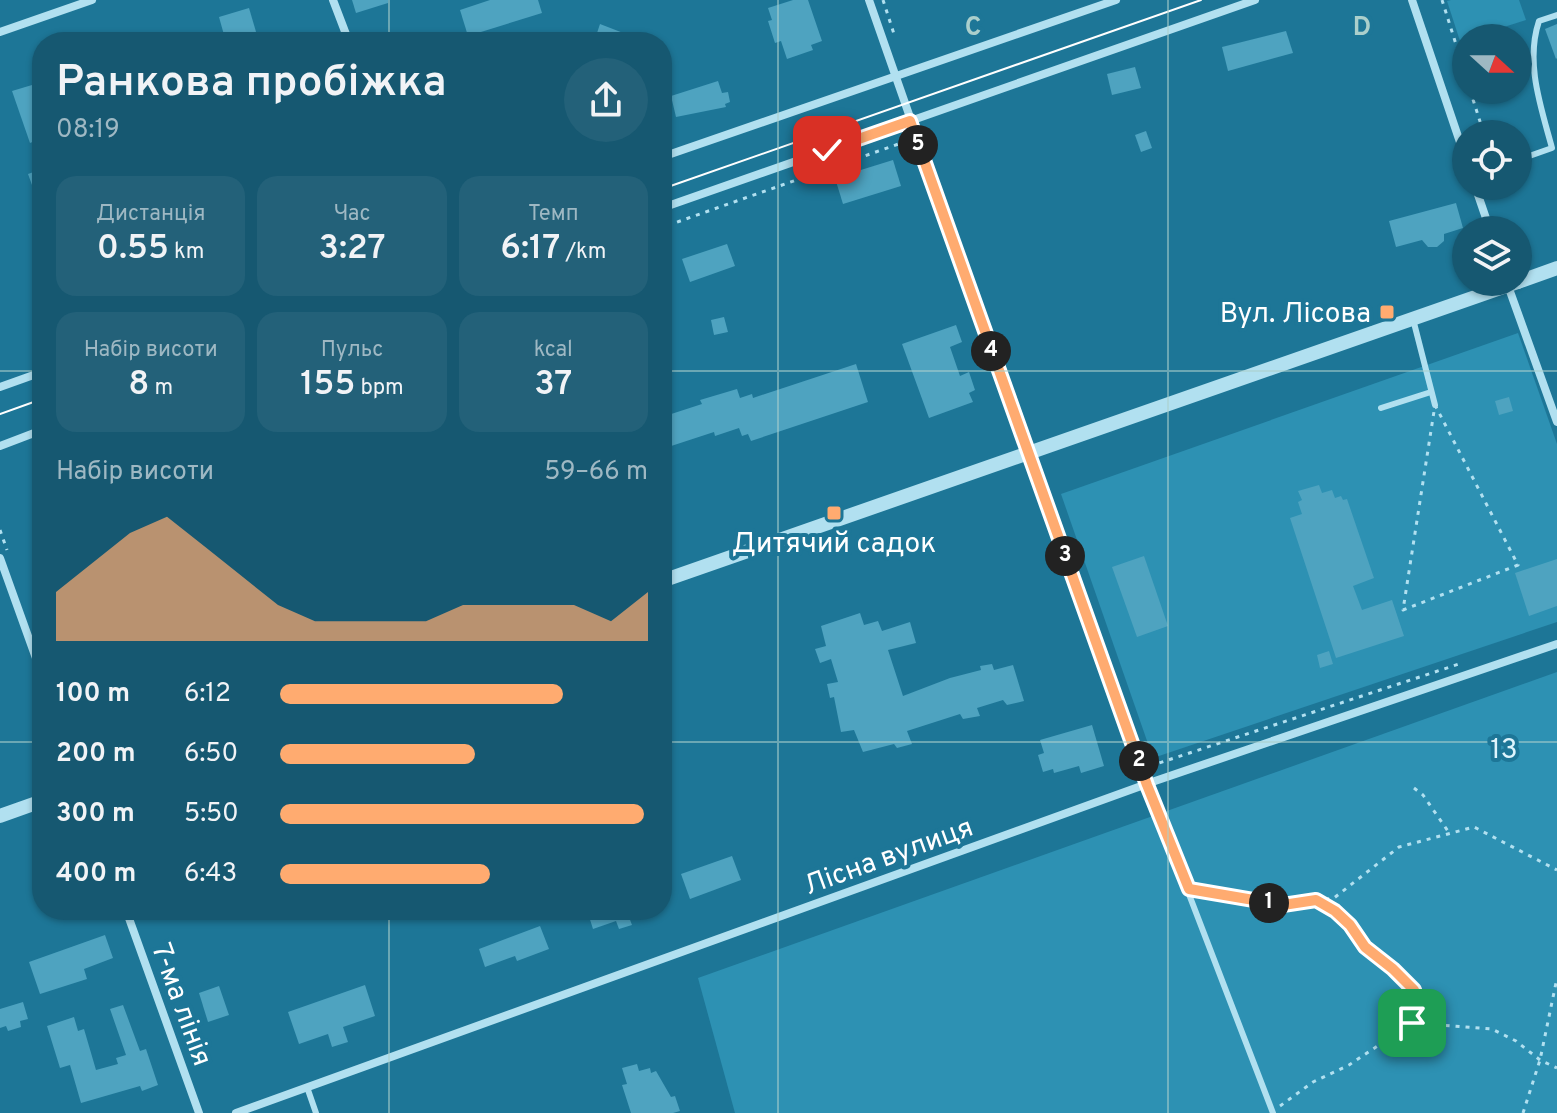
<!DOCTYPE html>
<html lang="uk">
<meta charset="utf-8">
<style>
body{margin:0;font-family:Overpass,sans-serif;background:#236179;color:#f1f3f6;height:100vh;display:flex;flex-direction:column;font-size:30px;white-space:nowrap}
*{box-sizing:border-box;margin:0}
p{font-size:26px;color:#9eb8c3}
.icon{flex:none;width:44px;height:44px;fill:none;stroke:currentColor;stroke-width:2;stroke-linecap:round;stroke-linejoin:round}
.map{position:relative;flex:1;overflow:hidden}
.drawer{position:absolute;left:32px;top:32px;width:640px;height:888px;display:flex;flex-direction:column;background:#165871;border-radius:32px;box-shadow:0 2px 6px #0004}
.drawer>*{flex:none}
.needle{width:52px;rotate:111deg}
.buttons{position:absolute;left:1452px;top:24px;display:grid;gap:16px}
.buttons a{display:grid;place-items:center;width:80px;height:80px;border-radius:50%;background:#165871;box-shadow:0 2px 6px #0004;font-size:40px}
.pin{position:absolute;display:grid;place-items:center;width:68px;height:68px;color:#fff;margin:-34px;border-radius:16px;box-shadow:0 4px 12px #0006}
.km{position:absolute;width:40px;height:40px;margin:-20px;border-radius:50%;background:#222;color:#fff;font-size:22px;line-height:40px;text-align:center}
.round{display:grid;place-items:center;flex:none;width:84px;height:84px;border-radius:42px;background:#236179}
.summary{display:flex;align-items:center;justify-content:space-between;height:136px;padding:0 24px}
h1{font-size:44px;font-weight:600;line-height:60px}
.figures{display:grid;grid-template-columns:repeat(3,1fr);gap:12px;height:136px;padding:8px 24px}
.figures div{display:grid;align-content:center;border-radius:20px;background:#236179;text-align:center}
.figures b{font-size:34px;font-weight:600}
.figures small{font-size:22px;font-weight:400}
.figures p{font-size:22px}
.chart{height:224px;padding:16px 24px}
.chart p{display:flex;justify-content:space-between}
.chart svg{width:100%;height:144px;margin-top:8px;fill:#ffab70;opacity:.7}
ul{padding:0 24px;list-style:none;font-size:26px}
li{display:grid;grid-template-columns:128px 96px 1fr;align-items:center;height:60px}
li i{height:20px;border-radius:10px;background:#ffab70}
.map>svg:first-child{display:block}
</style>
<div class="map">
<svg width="1557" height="1113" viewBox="0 0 1557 1113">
<rect width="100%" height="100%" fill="#1d7697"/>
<g fill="#2d91b3">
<polygon points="1451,0 1519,0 1526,20 1460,41 1447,1"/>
<polygon points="1518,333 1557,444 1557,622 1153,758 1061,494"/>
<polygon points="1557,672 1557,1113 735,1113 698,978"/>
</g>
<g fill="#4ea3c0">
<polygon points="352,0 388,0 388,3 356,13"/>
<polygon points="490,0 538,0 542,13 468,36 460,10"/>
<polygon points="793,0 808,0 822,41 811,45 813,50 787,59 781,41 775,43 768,21 772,20 768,8"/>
<polygon points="249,8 259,42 226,42 219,17"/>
<polygon points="600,24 644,41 644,42 594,42"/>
<polygon points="1557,24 1557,58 1556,59 1545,29"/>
<polygon points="1286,31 1293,53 1228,71 1222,47"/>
<polygon points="1135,67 1141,88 1112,95 1107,74"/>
<polygon points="718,81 722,93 728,92 730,102 725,104 726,107 676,117 671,96"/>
<polygon points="42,82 42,138 30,143 12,91"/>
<polygon points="1146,131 1152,148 1141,152 1135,135"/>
<polygon points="893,160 901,186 843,204 835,178"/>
<polygon points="42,169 42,182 32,185 28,174"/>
<polygon points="1456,203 1463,228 1444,234 1444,241 1437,247 1428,247 1422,240 1396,247 1389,221"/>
<polygon points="727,244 735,266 690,282 682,259"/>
<polygon points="724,317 728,332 714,335 711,320"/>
<polygon points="956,325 962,342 950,347 960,376 969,372 975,390 969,393 973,402 929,418 902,344"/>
<polygon points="856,364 868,402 751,441 748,434 742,436 739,428 715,436 714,432 662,449 662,417 702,404 700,400 737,389 740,398 752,394 753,398"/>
<polygon points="1509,397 1513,411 1499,415 1495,401"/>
<polygon points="1319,485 1322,493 1332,490 1335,498 1341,496 1343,500 1347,499 1374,578 1353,586 1362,610 1392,600 1404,636 1336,658 1290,518 1302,514 1298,502 1302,500 1298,491"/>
<polygon points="1144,556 1168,626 1137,637 1112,567"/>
<polygon points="1557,559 1557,606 1529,616 1515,573"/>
<polygon points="860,613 864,625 878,621 882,631 910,622 916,643 888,650 903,696 950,678 981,670 980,666 992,664 994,670 1013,665 1024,701 1007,705 1003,700 977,708 980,716 963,719 960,714 907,731 912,744 897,748 894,744 863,752 854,730 841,732 834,697 830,698 827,684 838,682 831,659 820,663 815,649 826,646 821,626"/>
<polygon points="1329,651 1333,664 1320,668 1317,655"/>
<polygon points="1092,725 1104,766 1081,773 1079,766 1054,773 1053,769 1043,772 1038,755 1044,753 1040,740"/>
<polygon points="732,856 741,880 690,899 681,874"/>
<polygon points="587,910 643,910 643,912 629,917 632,925 619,929 616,921 593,929"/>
<polygon points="540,926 549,949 517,961 515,956 485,967 479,949"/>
<polygon points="105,935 113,958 84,969 87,979 40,994 29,962"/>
<polygon points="365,985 375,1016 343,1027 348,1042 332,1047 328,1034 299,1044 288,1012"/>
<polygon points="219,986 229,1015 208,1022 199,993"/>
<polygon points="23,1002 28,1019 20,1021 21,1027 8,1031 6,1026 0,1028 0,1009"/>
<polygon points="123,1005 140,1051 146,1049 158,1085 142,1091 140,1086 81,1103 70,1065 60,1068 47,1026 74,1017 78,1031 84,1029 96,1070 118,1064 116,1058 126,1055 110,1009"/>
<polygon points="637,1064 639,1071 650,1068 651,1073 656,1071 671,1097 675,1096 680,1111 673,1113 631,1113 622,1085 627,1084 622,1068"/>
</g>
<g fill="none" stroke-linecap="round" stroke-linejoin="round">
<g stroke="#b1e0f0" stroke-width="3" stroke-dasharray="4 6" stroke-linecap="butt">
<polyline points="883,0 894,34"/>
<polyline points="1442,0 1466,76"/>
<polyline points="1470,90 1484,134"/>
<polyline points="662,222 663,227 907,141"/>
<polygon points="1435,405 1518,565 1403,610"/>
<polyline points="0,530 7,550"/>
<polyline points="35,685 42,704"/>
<polyline points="1150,766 1462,663"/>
<polyline points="1414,788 1423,795 1450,834"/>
<polyline points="1197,890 1283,905 1334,898 1399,847 1474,827 1557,870"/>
<path d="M1318,901c14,8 25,15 34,28 5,6 9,14 15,20 23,21 41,27 53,59l-8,15"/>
<polyline points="1280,1106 1313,1082 1349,1065 1412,1023 1492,1029 1516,1041 1540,1060 1557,1068"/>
<polyline points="1523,1113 1540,1060 1557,978"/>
</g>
<g stroke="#b1e0f0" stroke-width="6">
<path d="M1518,160l34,-12c-11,-41 -27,-85 -13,-127l18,-6"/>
<polyline points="1413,319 1435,405"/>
<polyline points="1381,408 1431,392"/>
<polyline points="1147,785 1273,1113"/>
<polyline points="307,1087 316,1113"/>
</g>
<g stroke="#b1e0f0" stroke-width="8">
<polyline points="333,0 349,42"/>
<polyline points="869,0 1027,452 1147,785"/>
<polyline points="1412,0 1466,160"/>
<polyline points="0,32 92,0"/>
<polyline points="662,157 1116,0"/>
<polyline points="1475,186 1490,230"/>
<polyline points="662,208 1255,0"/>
<polyline points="1507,283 1557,422"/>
<polyline points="0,387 42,372"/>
<polyline points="0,446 42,430"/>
<polyline points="0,558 42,675"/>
<polyline points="126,910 199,1113"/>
<polyline points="236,1113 1155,781 1557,644"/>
</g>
<g stroke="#b1e0f0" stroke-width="14">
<polyline points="1518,282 1557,268"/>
<polyline points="662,581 1518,282"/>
<polyline points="0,816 42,801"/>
</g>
<g stroke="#fff" stroke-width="2">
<polyline points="662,189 1201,0"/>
<polyline points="0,414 42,399"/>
</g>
</g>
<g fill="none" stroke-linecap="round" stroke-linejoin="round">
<g stroke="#fff" stroke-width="16">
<polyline id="route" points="827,150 910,121 1147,785 1189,889 1283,905 1316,900 1335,911 1350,925 1365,947 1393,969 1414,990 1420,1008 1412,1023"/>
</g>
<use href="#route" stroke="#ffab70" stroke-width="10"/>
</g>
<path fill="none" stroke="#abcfcc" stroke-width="2" stroke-opacity="0.55" d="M389,0v42M778,0v1113M1168,0v1113M0,371h42M662,371h895M0,742h42M662,742h895M389,910v203"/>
<g fill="#ffab70" stroke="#1d7697" stroke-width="3">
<rect x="1379" y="304" width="16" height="16" rx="4"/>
<rect x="826" y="505" width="16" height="16" rx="4"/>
</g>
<g text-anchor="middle" stroke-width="8" stroke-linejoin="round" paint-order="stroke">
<g font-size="28" fill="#fff" stroke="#1d7697" text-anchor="end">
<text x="1371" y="322">Вул. Лісова</text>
<text x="834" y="552" text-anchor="middle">Дитячий садок</text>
</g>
<g font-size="28" fill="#def4fc" stroke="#1d7697">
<text x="1504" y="758">13</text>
</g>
<g font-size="28" fill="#fff" stroke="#1d7697">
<text transform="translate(888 855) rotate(-20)" y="10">Лісна вулиця</text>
<text transform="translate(183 1004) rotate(70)" y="10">7-ма лінія</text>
</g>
</g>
<g font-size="26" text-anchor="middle" font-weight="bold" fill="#abcfcc" stroke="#1d7697" stroke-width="8" stroke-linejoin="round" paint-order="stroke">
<text x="973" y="35">C</text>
<text x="1362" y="35">D</text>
</g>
</svg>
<div class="buttons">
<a><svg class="needle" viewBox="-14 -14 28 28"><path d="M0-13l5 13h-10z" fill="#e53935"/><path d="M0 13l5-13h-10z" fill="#9eb8c3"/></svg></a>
<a><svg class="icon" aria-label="locate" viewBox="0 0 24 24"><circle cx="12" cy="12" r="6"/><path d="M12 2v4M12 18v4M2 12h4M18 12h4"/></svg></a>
<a><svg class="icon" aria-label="layers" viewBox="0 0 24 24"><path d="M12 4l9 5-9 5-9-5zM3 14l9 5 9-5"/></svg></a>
</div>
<div class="pin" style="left:1412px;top:1023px;background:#1e9e55"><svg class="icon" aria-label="arrive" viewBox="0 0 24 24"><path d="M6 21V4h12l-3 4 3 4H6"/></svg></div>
<div class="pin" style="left:827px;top:150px;background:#d93025"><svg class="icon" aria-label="check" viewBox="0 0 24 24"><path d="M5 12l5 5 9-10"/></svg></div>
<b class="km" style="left:1269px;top:903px">1</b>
<b class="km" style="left:1139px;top:761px">2</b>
<b class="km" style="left:1065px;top:556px">3</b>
<b class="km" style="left:991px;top:351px">4</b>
<b class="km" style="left:918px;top:145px">5</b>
<section class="drawer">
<div class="summary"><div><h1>Ранкова пробіжка</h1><p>08:19</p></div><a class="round"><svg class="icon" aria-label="share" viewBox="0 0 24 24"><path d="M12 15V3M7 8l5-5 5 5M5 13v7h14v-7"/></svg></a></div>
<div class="figures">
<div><p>Дистанція</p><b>0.55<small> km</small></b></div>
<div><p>Час</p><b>3:27</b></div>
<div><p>Темп</p><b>6:17<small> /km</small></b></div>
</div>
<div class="figures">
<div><p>Набір висоти</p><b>8<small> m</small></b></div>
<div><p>Пульс</p><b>155<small> bpm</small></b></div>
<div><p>kcal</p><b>37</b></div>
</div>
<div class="chart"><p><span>Набір висоти</span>59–66 m</p>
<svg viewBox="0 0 160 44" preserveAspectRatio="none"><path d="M0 44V29L10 20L20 11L30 6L40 15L50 24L60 33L70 38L80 38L90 38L100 38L110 33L120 33L130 33L140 33L150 38L160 29V44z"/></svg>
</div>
<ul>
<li><b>100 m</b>6:12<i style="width:77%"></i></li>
<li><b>200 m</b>6:50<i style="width:53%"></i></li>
<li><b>300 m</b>5:50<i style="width:99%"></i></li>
<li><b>400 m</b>6:43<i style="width:57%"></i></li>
</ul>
</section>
</div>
